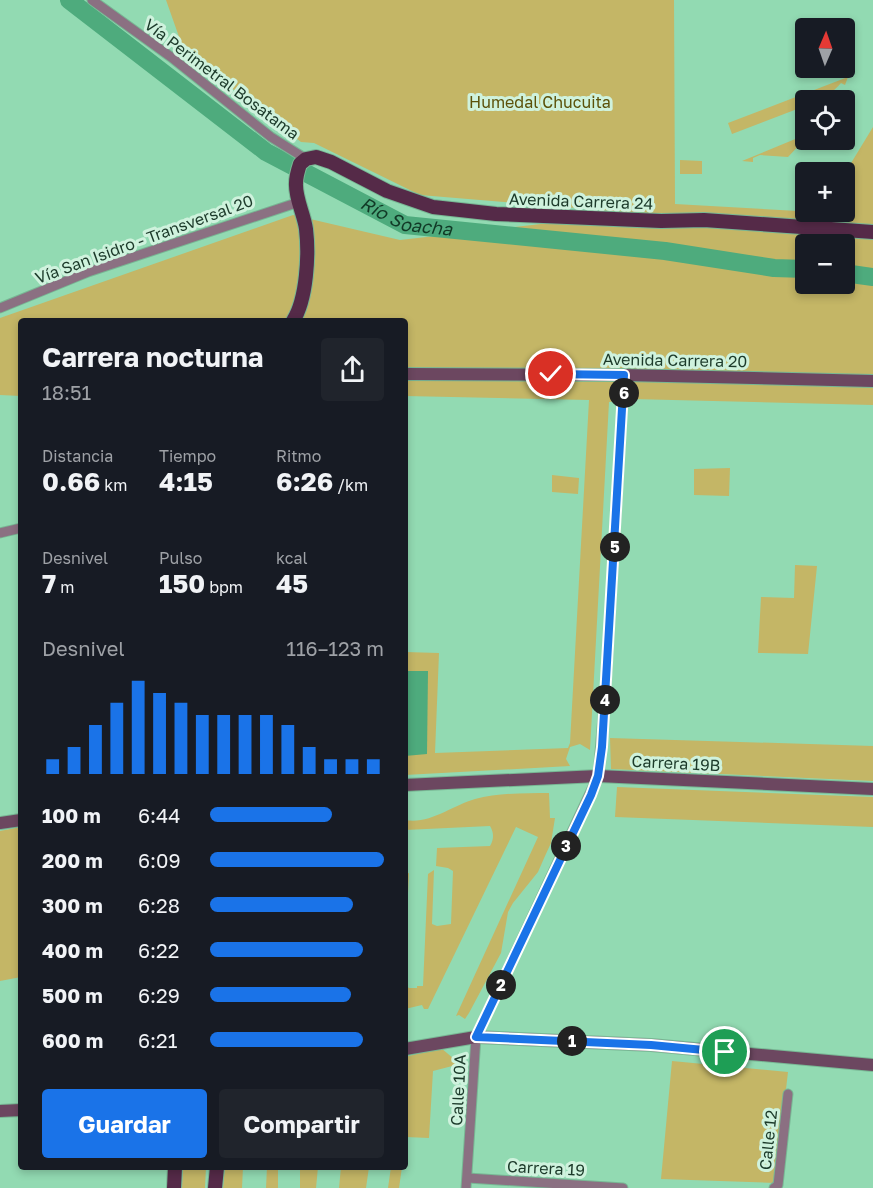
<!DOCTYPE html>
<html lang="es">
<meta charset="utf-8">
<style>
body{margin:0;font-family:"Golos Text",sans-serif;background:#20242c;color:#f1f3f6;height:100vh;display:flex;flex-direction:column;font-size:22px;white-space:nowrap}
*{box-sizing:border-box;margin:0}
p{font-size:20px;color:#9ea1a6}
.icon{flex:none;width:33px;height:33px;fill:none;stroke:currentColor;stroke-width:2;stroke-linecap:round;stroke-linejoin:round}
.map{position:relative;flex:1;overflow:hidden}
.sheet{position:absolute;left:18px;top:318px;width:390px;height:852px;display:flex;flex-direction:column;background:#171b24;border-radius:6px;box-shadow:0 3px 9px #0003}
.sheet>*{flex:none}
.needle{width:39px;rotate:2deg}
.fabs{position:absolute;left:795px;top:18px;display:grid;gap:12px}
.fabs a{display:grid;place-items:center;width:60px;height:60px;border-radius:6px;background:#171b24;box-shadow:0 3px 9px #0003;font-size:30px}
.pin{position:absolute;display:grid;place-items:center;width:51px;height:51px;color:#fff;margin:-26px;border:3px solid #fff;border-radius:50%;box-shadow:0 2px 6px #0007}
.km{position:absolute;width:30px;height:30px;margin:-15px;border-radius:50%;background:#222;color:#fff;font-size:16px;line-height:30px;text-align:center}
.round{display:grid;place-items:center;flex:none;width:63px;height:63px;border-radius:6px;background:#20242c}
.headline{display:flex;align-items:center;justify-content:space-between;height:102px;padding:0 24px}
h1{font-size:27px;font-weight:700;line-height:45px}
.stats{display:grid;grid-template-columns:repeat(3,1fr);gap:9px;height:102px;padding:6px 24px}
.stats div{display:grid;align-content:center}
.stats b{font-size:26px;font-weight:700}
.stats small{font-size:16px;font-weight:400}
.stats p{font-size:16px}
.chart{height:168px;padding:12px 24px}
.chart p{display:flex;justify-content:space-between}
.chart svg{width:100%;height:108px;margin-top:6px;stroke:#1a73e8;stroke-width:6}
.primary-button{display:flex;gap:12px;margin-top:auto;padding:12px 24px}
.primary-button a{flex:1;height:69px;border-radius:6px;background:#1a73e8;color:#fff;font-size:24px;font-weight:700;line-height:69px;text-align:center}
.primary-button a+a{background:#20242c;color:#f1f3f6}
ul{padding:0 24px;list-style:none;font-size:20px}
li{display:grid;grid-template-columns:96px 72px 1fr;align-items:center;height:45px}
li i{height:15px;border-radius:8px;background:#1a73e8}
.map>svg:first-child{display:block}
</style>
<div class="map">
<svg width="873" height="1188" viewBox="0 0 873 1188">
<rect width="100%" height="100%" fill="#92dab2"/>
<g fill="#c4b666" fill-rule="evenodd">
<path d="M166,0h508l1,204 123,7 7,-3 1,4h38l1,-39 28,-46v278l-241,-6 -23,3 -19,348 -10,-6 -10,3 -4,12 4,7 -165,9v-123l34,1 -4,100 133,-5 2,-5 19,-343 -184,-4v-75h-384v75l-21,-1v-77l293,-103 107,25 237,-27 -217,-18 -106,-52 -13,-1 -117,-91zM806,244h38v40h-38z"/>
<path d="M848,77l-3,8 -4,-2c-11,12 -18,17 -35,17l-1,6 -73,28 -4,-11z"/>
<polygon points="805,135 805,139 788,157 760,155 753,158 753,162 742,161"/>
<polygon points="680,160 702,161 702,174 680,174"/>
<polygon points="730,468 729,496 694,495 694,469"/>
<polygon points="552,475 579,478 578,494 552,492"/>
<polygon points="795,565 817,566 808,654 758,653 761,597 794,598"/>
<polygon points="610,738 873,746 873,781 611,769"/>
<polygon points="617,787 873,797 873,827 615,817"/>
<path d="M549,793l1,25h5l-4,25 -6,13 -7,16 -25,31 -5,9 -7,41 -32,60 -4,6 -6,-4 -3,1 82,-179 -22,-10 -88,182h-4l-2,-4 -17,4v-24l4,3h8v-2h6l5,-112 6,-4 -2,54 5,2 14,-2 2,-53 -5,-3 -12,-2 1,-18 53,-2c4,-7 4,-13 0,-20l-85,4v-10c24,5 48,-15 70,-21 23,-6 51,-6 74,-6z"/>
<polygon points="21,827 21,977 0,981 0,831"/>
<polygon points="409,873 405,955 405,874"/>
<polygon points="441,1048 460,1064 433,1071 429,1138 406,1137 405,1141 405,1057"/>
<polygon points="672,1061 788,1072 775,1183 661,1179"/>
<polygon points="183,1167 206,1167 205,1188 182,1188"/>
<polygon points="225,1167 243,1167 242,1188 223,1188"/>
<polygon points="267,1167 278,1167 278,1188 266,1188"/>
<polygon points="300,1167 318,1167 316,1188 300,1188"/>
<polygon points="341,1167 369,1167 366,1188 339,1188"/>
<polygon points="391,1167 402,1167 399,1188 388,1188"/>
</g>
<polygon fill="#4eab7d" points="405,671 428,671 427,754 405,756"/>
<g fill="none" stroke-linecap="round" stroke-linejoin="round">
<g stroke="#4eab7d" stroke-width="18">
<path id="s1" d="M69,0l197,152 139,73 260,26 109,17 32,1"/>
<polyline points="844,273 873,277"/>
</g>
<g stroke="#78b794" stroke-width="11">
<g id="street">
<polyline points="92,0 171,57 271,137 306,159"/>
<polyline points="0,308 88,272 299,202"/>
<polyline points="0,533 21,528"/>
<polyline points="468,1178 623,1188"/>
<polyline points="466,1188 476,1037 598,776 607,669 624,375"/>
<polyline points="774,1188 778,1185 788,1094"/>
</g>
</g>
<g stroke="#78b794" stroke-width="14">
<g id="secondary">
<polyline points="405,374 624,375 873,381"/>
<polyline points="405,785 598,776 873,789"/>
<polyline points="0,823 21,820"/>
<polyline points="405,1049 476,1037 651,1045 873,1065"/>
<polyline points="0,1111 21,1110"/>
</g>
</g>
<g stroke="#78b794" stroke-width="16">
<g id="primary">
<path d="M293,321c14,-22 16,-67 13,-92 -2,-15 -11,-31 -10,-46 0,-7 2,-13 4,-19l6,-5 10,-2 15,5 56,29 46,16 63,7 165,7 43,-1 169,12"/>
<polyline points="174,1188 175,1167"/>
<polyline points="215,1188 217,1167"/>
</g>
</g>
<use href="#street" stroke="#8b7082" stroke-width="9"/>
<use href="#secondary" stroke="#6c4760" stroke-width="12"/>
<use href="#primary" stroke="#552a48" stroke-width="14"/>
</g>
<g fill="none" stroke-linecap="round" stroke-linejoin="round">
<g stroke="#fff" stroke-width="12">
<polyline id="route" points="551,374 624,375 602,747 598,776 591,795 476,1037 651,1045 725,1052"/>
</g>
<use href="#route" stroke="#1a73e8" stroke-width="8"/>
</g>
<g text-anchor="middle" stroke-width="6" stroke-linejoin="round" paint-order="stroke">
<g font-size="16" fill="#1c3a2a" stroke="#cff2dd">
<text transform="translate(222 79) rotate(37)" y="6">Vía Perimetral Bosatama</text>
<text transform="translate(581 201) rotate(2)" y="6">Avenida Carrera 24</text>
<text transform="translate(144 239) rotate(-20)" y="6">Vía San Isidro - Transversal 20</text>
<text transform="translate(675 360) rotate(1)" y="6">Avenida Carrera 20</text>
<text transform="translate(676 763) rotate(3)" y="6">Carrera 19B</text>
<text transform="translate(458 1090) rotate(-87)" y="6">Calle 10A</text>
<text transform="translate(768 1140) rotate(-84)" y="6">Calle 12</text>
<text transform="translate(546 1168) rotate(3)" y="6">Carrera 19</text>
</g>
<g font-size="16" fill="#5c5109" stroke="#cff2dd">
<text x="540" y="108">Humedal Chucuita</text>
</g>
<g font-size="18" font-style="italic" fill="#113926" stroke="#cff2dd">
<text dy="6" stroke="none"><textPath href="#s1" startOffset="405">Río Soacha</textPath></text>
</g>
</g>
</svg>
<div class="fabs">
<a><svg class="needle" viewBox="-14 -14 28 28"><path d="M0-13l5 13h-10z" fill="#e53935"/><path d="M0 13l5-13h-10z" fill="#9ea1a6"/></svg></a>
<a><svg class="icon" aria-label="locate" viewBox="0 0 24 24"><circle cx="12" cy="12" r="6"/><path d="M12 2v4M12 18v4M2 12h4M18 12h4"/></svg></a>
<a>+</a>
<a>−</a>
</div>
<div class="pin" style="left:725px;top:1052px;background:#1e9e55"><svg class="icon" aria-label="arrive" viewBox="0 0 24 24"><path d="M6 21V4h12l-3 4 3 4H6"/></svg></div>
<div class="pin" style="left:551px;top:374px;background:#d93025"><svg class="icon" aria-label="check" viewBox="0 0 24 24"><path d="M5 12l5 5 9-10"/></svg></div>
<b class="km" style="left:572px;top:1041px">1</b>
<b class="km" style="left:501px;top:985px">2</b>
<b class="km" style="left:566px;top:846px">3</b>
<b class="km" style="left:605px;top:700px">4</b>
<b class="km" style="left:615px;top:547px">5</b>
<b class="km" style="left:624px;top:393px">6</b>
<section class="sheet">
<div class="headline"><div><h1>Carrera nocturna</h1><p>18:51</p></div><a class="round"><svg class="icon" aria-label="share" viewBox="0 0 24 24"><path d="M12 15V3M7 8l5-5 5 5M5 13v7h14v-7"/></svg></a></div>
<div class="stats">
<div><p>Distancia</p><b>0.66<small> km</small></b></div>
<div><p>Tiempo</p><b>4:15</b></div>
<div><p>Ritmo</p><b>6:26<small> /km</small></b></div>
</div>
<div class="stats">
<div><p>Desnivel</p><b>7<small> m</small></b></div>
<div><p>Pulso</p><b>150<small> bpm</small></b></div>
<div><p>kcal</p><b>45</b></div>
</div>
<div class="chart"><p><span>Desnivel</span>116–123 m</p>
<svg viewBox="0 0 160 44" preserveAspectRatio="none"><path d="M5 44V38M15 44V33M25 44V24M35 44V15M45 44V6M55 44V11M65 44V15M75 44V20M85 44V20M95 44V20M105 44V20M115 44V24M125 44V33M135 44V38M145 44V38M155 44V38"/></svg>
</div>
<ul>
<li><b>100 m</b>6:44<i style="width:70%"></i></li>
<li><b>200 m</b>6:09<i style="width:100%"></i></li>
<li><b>300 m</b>6:28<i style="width:82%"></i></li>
<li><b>400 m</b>6:22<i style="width:88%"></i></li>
<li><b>500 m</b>6:29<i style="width:81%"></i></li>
<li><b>600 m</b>6:21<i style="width:88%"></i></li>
</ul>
<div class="primary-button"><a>Guardar</a><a>Compartir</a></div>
</section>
</div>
